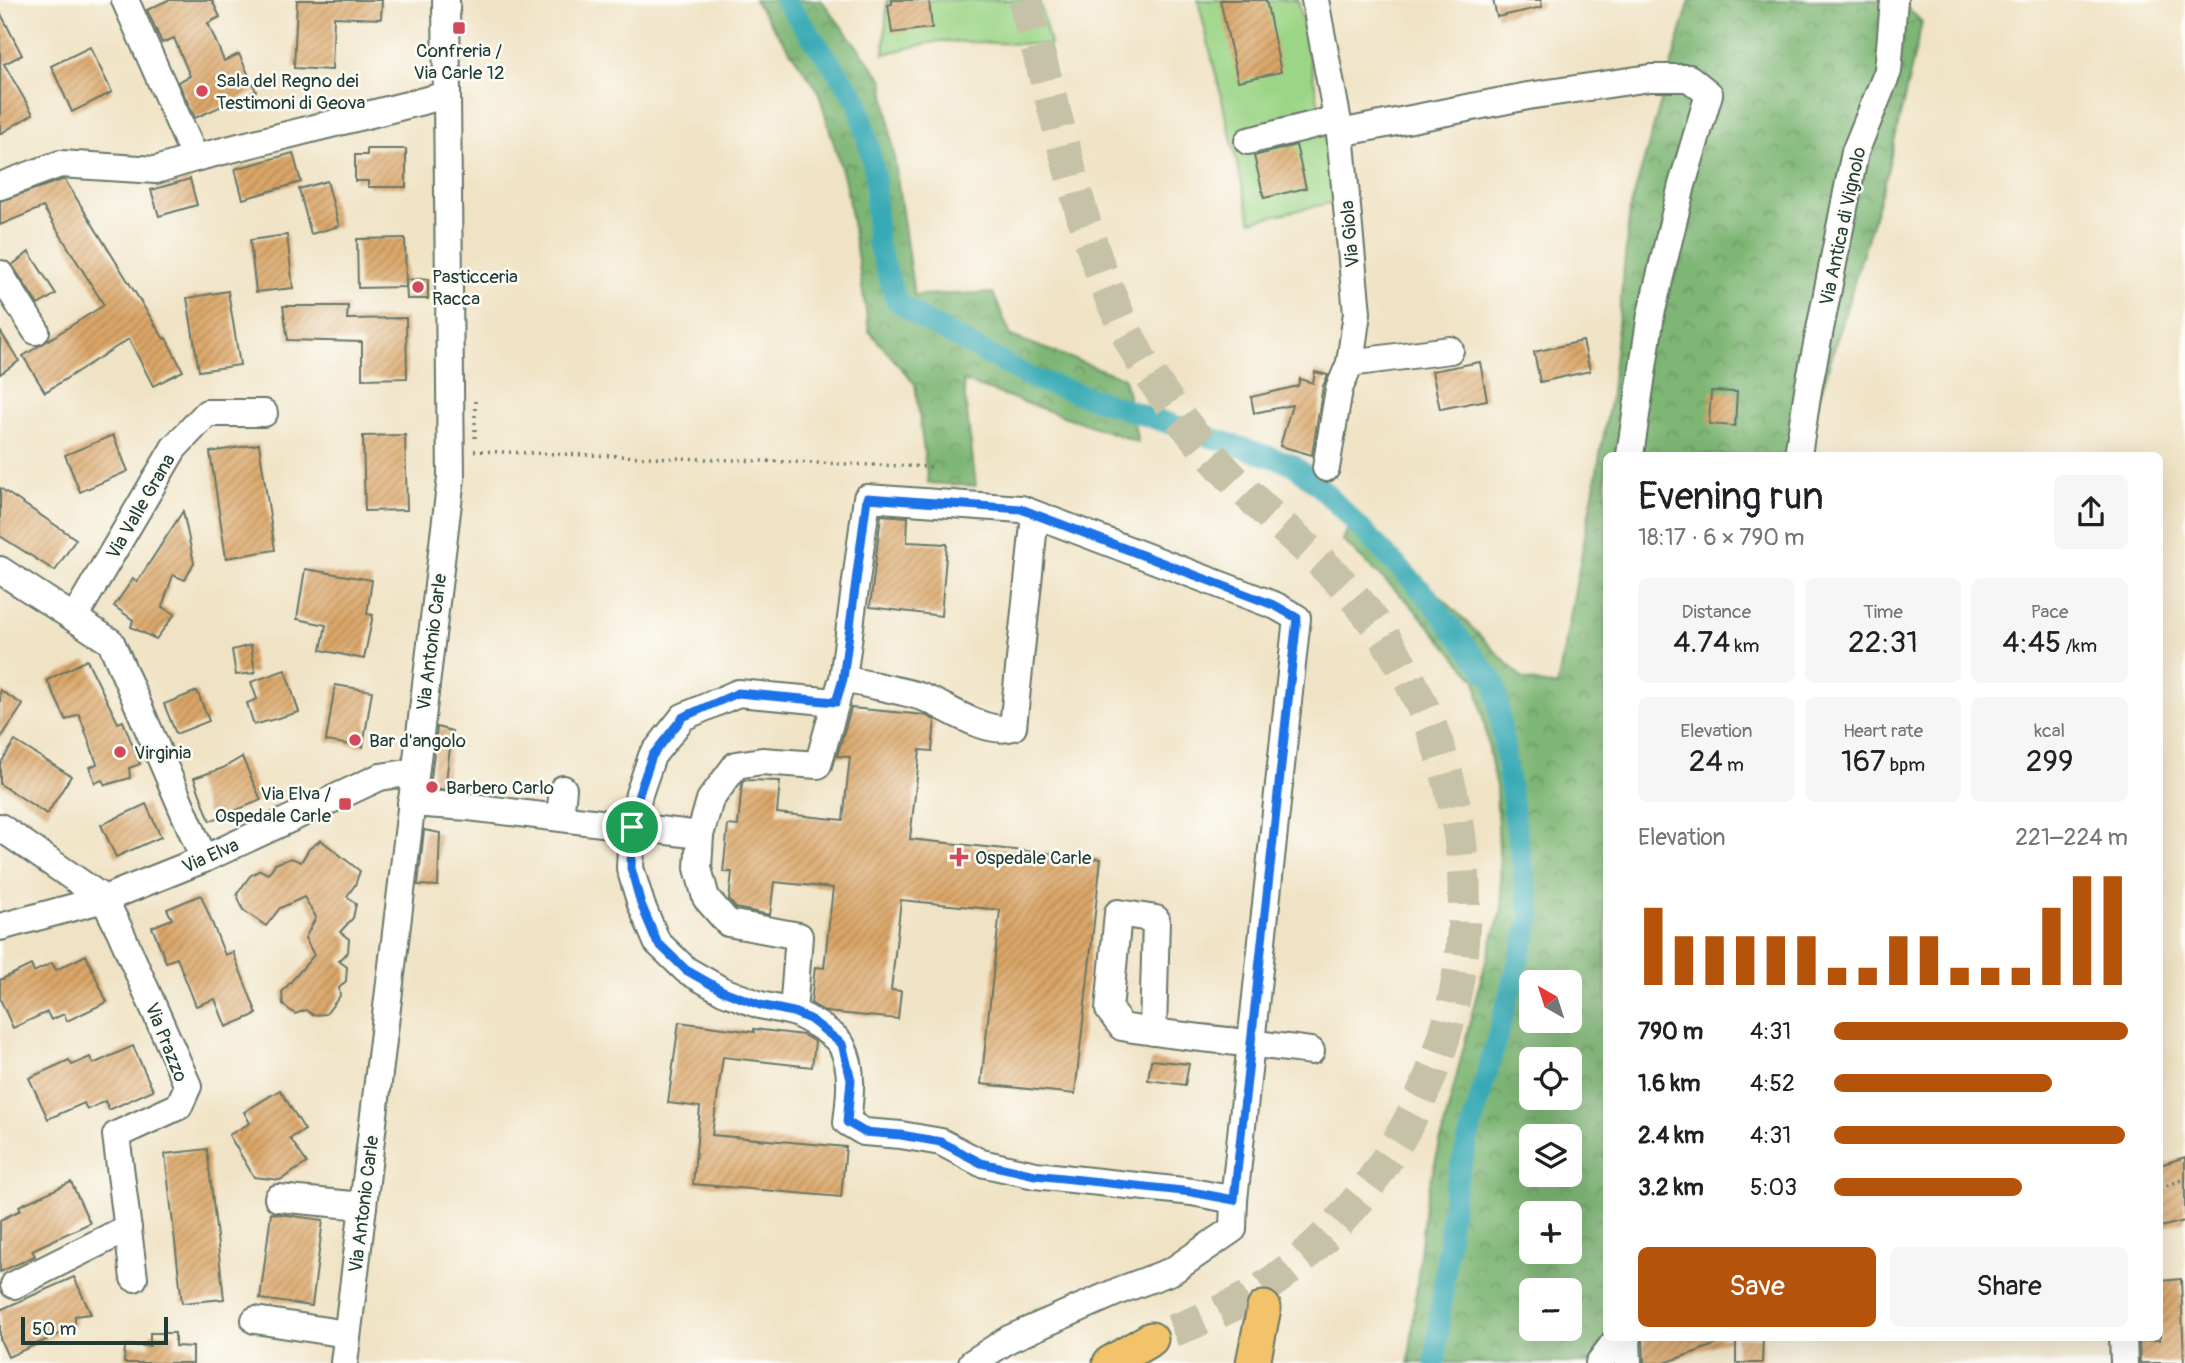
<!DOCTYPE html>
<meta charset="utf-8">
<style>
body{margin:0;font-family:Pangolin,sans-serif;background:#f6f6f6;color:#202124;height:100vh;display:flex;flex-direction:column;font-size:26px;white-space:nowrap}
*{box-sizing:border-box;margin:0}
p{font-size:23px;color:#757577}
.icon{flex:none;width:38px;height:38px;fill:none;stroke:currentColor;stroke-width:2;stroke-linecap:round;stroke-linejoin:round}
.map{position:relative;flex:1;overflow:hidden}
.sheet{position:absolute;left:1603px;top:452px;width:560px;height:889px;display:flex;flex-direction:column;background:#fff;border-radius:10px;box-shadow:0 7px 28px #0002}
.sheet>*{flex:none}
.needle{width:46px;rotate:321deg}
.buttons{position:absolute;left:1519px;top:970px;display:grid;gap:14px}
.buttons a{display:grid;place-items:center;width:63px;height:63px;border-radius:10px;background:#fff;box-shadow:0 7px 28px #0002;font-size:35px}
.scale{position:absolute;left:21px;bottom:18px;width:147px;box-sizing:border-box;padding-left:7px;border:4px solid #1f3d34;border-top:0;font-size:19px;line-height:24px;white-space:nowrap;color:#1f3d34;-webkit-text-stroke:5px #fdfcf7;paint-order:stroke}
.pin{position:absolute;display:grid;place-items:center;width:60px;height:60px;color:#fff;margin:-30px;border:4px solid #fff;border-radius:50%;box-shadow:0 2px 7px #0007}
.round{display:grid;place-items:center;flex:none;width:74px;height:74px;border-radius:10px;background:#f6f6f6}
.headline{display:flex;align-items:center;justify-content:space-between;height:119px;padding:0 35px}
h1{font-size:38px;font-weight:600;line-height:52px}
.metrics{display:grid;grid-template-columns:repeat(3,1fr);gap:10px;height:119px;padding:7px 35px}
.metrics div{display:grid;align-content:center;border-radius:10px;background:#f6f6f6;text-align:center}
.metrics b{font-size:30px;font-weight:600}
.metrics small{font-size:19px;font-weight:400}
.metrics p{font-size:19px}
.chart{height:196px;padding:14px 35px}
.chart p{display:flex;justify-content:space-between}
.chart svg{width:100%;height:126px;margin-top:7px;stroke:#b45309;stroke-width:6}
.cta{display:flex;gap:14px;margin-top:auto;padding:14px 35px}
.cta a{flex:1;height:80px;border-radius:10px;background:#b45309;color:#fff;font-size:28px;font-weight:600;line-height:80px;text-align:center}
.cta a+a{background:#f6f6f6;color:#202124}
ul{padding:0 35px;list-style:none;font-size:23px}
li{display:grid;grid-template-columns:112px 84px 1fr;align-items:center;height:52px}
li i{height:18px;border-radius:9px;background:#b45309}
.map>svg:first-child{display:block}
</style>
<div class="map">
<svg width="2185" height="1363" viewBox="0 0 2185 1363">
<defs>
<pattern id="forest-crowns" width="20" height="18" patternUnits="userSpaceOnUse" patternTransform="scale(1.75)"><rect width="20" height="18" fill="#7eb674"/><path d="M2 6a3 3 0 1 1 6 0M12 15a3 3 0 1 1 6 0" fill="none" stroke="#679560"/></pattern>
<pattern id="building-hatch" width="6" height="6" patternUnits="userSpaceOnUse" patternTransform="scale(1.75)"><rect width="6" height="6" fill="#dba668"/><path d="M-1 1l2-2M0 6l6-6M5 7l2-2" fill="none" stroke="#b18856"/></pattern>
</defs>
<rect width="100%" height="100%" fill="#fdfcf7"/>
<filter id="ink" filterUnits="userSpaceOnUse"><feTurbulence type="fractalNoise" baseFrequency=".0143" numOctaves="2"/><feDisplacementMap in="SourceGraphic" scale="14" xChannelSelector="R" yChannelSelector="G"/><feConvolveMatrix kernelMatrix="1 2 1 2 8 2 1 2 1" color-interpolation-filters="sRGB"/></filter>
<filter id="wash" filterUnits="userSpaceOnUse"><feTurbulence type="fractalNoise" baseFrequency=".00686" numOctaves="4" result="noise"/><feDisplacementMap in="SourceGraphic" scale="28" xChannelSelector="R" yChannelSelector="G"/><feGaussianBlur stdDeviation="1.57" result="paint"/><feColorMatrix in="noise" values="0 0 0 0 0 0 0 0 0 0 0 0 0 0 0 0 0 1.4 0 .05"/><feComposite in="paint" operator="in"/></filter>
<g filter="url(#wash)">
<rect width="100%" height="100%" fill="#f0e3c5"/>
<g fill="url(#forest-crowns)" stroke="#4e7a54" stroke-width="2" fill-rule="evenodd">
<polygon points="754,0 821,0 883,80 914,295 993,293 1011,336 1124,378 1138,442 963,381 976,486 928,483 915,384 869,331 846,185 818,90"/>
<path d="M1690,0h210l22,22 -36,155 -84,278h-196v882l12,26h-209l16,-159 53,-215 24,-81 -6,-121 -20,-107 -67,-77 -66,-62 11,-32 169,170 34,8 53,-286 20,-192zM1531,982h39v38h-39zM1531,1059h39v38h-39zM1531,1136h39v38h-39zM1531,1213h39v38h-39zM1531,1290h39v38h-39z"/>
</g>
<g fill="#9dd587" stroke="#5e895e" stroke-width="2">
<polygon points="887,0 1039,0 1050,45 939,41 884,54"/>
<polygon points="1198,0 1298,0 1338,201 1251,221"/>
</g>
<g fill="none" stroke-linecap="round" stroke-linejoin="round">
<polyline stroke="#39aab5" stroke-width="21" points="785,0 858,101 875,173 877,242 896,300 922,319 1031,378 1292,464 1318,485 1426,595 1495,683 1513,808 1531,917 1454,1190 1435,1363"/>
</g>
<g id="blocks">
<g fill="url(#building-hatch)">
<polygon points="168,0 212,0 220,17 208,23 224,61 239,54 256,91 195,118 178,82 190,76 174,38 162,43 147,10"/>
<polygon points="297,0 382,0 381,19 334,17 332,70 294,68"/>
<polygon points="892,0 929,0 932,28 892,33 888,5 892,4"/>
<polygon points="1220,0 1266,0 1281,72 1238,81"/>
<polygon points="1493,0 1541,0 1542,7 1497,17"/>
<polygon points="0,12 22,55 4,64 33,114 0,134"/>
<polygon points="90,47 112,92 72,112 51,66"/>
<polygon points="1296,145 1306,188 1264,198 1254,156"/>
<polygon points="367,149 406,149 406,187 368,187 368,181 355,181 355,155 367,155"/>
<polygon points="293,153 301,182 243,199 235,169"/>
<polygon points="190,179 197,205 159,216 151,190"/>
<polygon points="62,180 65,180 164,339 166,338 183,371 153,386 129,339 45,392 23,356 104,305 43,207 0,225 0,201"/>
<polygon points="327,181 339,226 311,234 299,189"/>
<polygon points="287,235 293,288 256,292 250,240"/>
<polygon points="405,238 406,287 358,288 357,239"/>
<polygon points="29,252 56,294 38,305 12,265"/>
<polygon points="428,279 428,299 407,299 406,280"/>
<polygon points="228,291 240,365 199,371 187,298"/>
<polygon points="283,306 348,306 347,319 406,318 407,378 362,379 362,342 288,340"/>
<polygon points="0,331 19,361 0,374"/>
<polygon points="1583,341 1590,371 1540,382 1534,352"/>
<polygon points="1480,362 1487,400 1440,409 1432,371"/>
<polygon points="1315,372 1328,375 1323,386 1312,455 1280,446 1292,405 1254,413 1251,397 1298,386 1300,379 1313,383"/>
<polygon points="1711,391 1737,392 1735,426 1709,424"/>
<polygon points="113,435 128,471 80,492 65,455"/>
<polygon points="405,435 407,510 365,511 363,436"/>
<polygon points="259,444 275,550 226,558 210,452"/>
<polygon points="0,488 76,539 55,571 0,536"/>
<polygon points="183,511 194,563 185,580 173,575 162,607 175,614 156,639 131,627 133,620 114,606 133,579 137,582"/>
<polygon points="881,515 908,517 907,542 947,544 941,616 870,607"/>
<polygon points="305,569 372,580 367,614 373,615 364,659 321,650 326,625 297,619"/>
<polygon points="251,645 255,673 236,675 232,650"/>
<polygon points="87,660 118,723 123,721 140,764 129,768 130,778 105,785 102,780 95,783 90,767 97,764 79,714 66,720 47,680"/>
<polygon points="285,670 299,712 254,725 247,703 257,699 251,682"/>
<polygon points="335,685 372,691 363,747 326,741"/>
<polygon points="0,690 23,705 0,739"/>
<polygon points="197,691 209,721 176,734 164,704"/>
<polygon points="851,708 925,715 935,720 932,751 920,750 910,839 1101,859 1075,1094 981,1084 1000,910 901,900 891,990 901,991 898,1019 826,1012 811,1003 815,967 824,968 833,888 774,882 770,915 736,908 729,900 732,872 723,872 728,825 738,826 742,783 745,780 780,781 777,813 843,820 850,757 837,756"/>
<polygon points="437,727 452,731 445,790 430,787"/>
<polygon points="15,741 71,776 47,814 0,784 0,764"/>
<polygon points="242,757 261,800 210,821 194,778 223,768"/>
<polygon points="146,804 161,837 116,857 101,825"/>
<polygon points="424,830 440,833 438,886 418,885"/>
<polygon points="321,840 360,871 355,885 347,896 356,904 353,918 340,932 349,939 348,952 339,961 347,967 346,981 339,988 340,996 326,1014 313,1015 306,1010 295,1014 283,1005 282,992 314,955 305,938 316,917 304,897 280,908 266,926 243,910 237,894 250,876 260,870 268,874 275,864 291,858 301,862 309,849"/>
<polygon points="201,895 225,955 233,952 257,1014 226,1027 215,999 196,1006 177,958 166,962 152,927 172,919 167,909"/>
<polygon points="86,955 107,1002 67,1021 64,1014 51,1020 47,1012 13,1028 0,999 0,980 31,965 34,972 52,963 56,970"/>
<polygon points="679,1022 754,1032 754,1029 803,1035 815,1042 812,1067 723,1057 712,1135 846,1147 841,1197 693,1184 700,1107 668,1103"/>
<polygon points="133,1046 153,1090 109,1110 105,1101 87,1110 84,1103 48,1119 29,1078 69,1060 72,1065 90,1057 93,1064"/>
<polygon points="1151,1060 1189,1064 1185,1085 1148,1080"/>
<polygon points="280,1090 305,1130 290,1138 307,1163 280,1180 254,1177 229,1135 250,1123 244,1112"/>
<polygon points="207,1149 224,1299 182,1303 165,1154"/>
<polygon points="2185,1157 2185,1221 2160,1227 2160,1165"/>
<polygon points="71,1182 90,1223 32,1250 35,1256 0,1272 0,1220 21,1210 19,1206"/>
<polygon points="271,1213 323,1220 312,1306 260,1299"/>
<polygon points="74,1277 91,1314 75,1316 75,1327 8,1357 0,1339 0,1310"/>
<polygon points="2181,1279 2184,1363 2140,1363 2139,1341 2160,1340 2160,1281"/>
<polygon points="150,1333 175,1333 175,1346 193,1347 193,1363 124,1363 125,1345 150,1346"/>
<polygon points="1643,1337 1731,1337 1731,1339 1665,1363 1644,1363"/>
<polygon points="1736,1337 1763,1337 1762,1363 1736,1363"/>
</g>
</g>
</g>
<g filter="url(#ink)">
<use href="#blocks" fill-opacity="0" stroke="#687767" stroke-width="2"/>
<g fill="none" stroke-linecap="round" stroke-linejoin="round">
<path stroke="#c6c2a8" stroke-width="33" stroke-dasharray="33 17" stroke-linecap="butt" d="M1024,0c13,47 26,94 38,140 20,77 40,151 79,220 26,44 58,84 94,121 46,48 102,88 141,144 110,157 119,361 17,524 -31,51 -70,95 -118,131 -37,27 -81,43 -124,59"/>
<g stroke="#687767" stroke-width="30">
<g id="minor">
<polyline points="125,0 195,158"/>
<polyline points="1315,0 1340,133 1357,313 1350,363 1339,389 1326,468"/>
<polyline points="1340,133 1528,96 1650,78 1689,78 1709,94 1682,185 1651,314 1630,455"/>
<polyline points="1248,141 1337,119"/>
<polyline points="0,186 60,164 156,170 195,158 447,95"/>
<polyline points="0,274 36,331"/>
<polyline points="1350,363 1450,350"/>
<polyline points="1798,455 1808,390 1855,152 1888,71 1894,0"/>
<path d="M1035,515l-22,212c-27,9 -66,-21 -91,-30 -25,-8 -53,-12 -79,-18l24,-181 154,11 255,97 21,12 -63,582"/>
<polyline points="0,570 111,642 204,859"/>
<polyline points="74,618 174,448 207,413 264,413"/>
<path d="M411,803l58,4 231,28 -2,33 8,30 22,25 71,13 -6,76c12,5 43,22 49,34 12,23 8,52 5,76l17,10 37,3 40,7 40,21 54,12 157,17 42,8 -1,29 -61,42 -51,19 -112,49 -37,24"/>
<polyline points="560,817 563,789"/>
<polyline points="0,827 104,899 120,931 188,1086 179,1106 116,1135 134,1278"/>
<polyline points="700,835 710,800 736,765 762,761 818,765 841,684"/>
<polyline points="0,927 104,899 204,859 380,777 414,772"/>
<polyline points="793,1012 760,1005 723,991 686,970 657,942 641,904 630,868 632,827 639,794 652,756 683,717 738,693 836,702"/>
<path d="M1153,1032l3,-113 -38,-6 -9,97 13,17c63,11 126,15 189,24"/>
<polyline points="278,1198 363,1206"/>
<polyline points="14,1285 128,1228"/>
<polyline points="255,1320 347,1334"/>
<polyline points="1627,1337 1628,1363"/>
<polyline points="2123,1337 2124,1363"/>
<polyline points="344,1363 451,478 446,0"/>
<polyline points="1599,1363 1617,1339 1623,1337"/>
</g>
</g>
<g stroke="#687767" stroke-width="37">
<g id="major">
<polyline points="1110,1363 1151,1339"/>
<polyline points="1253,1363 1264,1308"/>
</g>
</g>
<g stroke="#687767" stroke-width="3.5" stroke-dasharray="2 5" stroke-linecap="butt">
<polyline points="475,401 475,442"/>
<polyline points="474,451 934,467"/>
<polyline points="2160,1188 2185,1179"/>
</g>
<use href="#minor" stroke="#fff" stroke-width="26"/>
<use href="#major" stroke="#f2c36a" stroke-width="33"/>
</g>
</g>
<g fill="none" stroke-linecap="round" stroke-linejoin="round" filter="url(#ink)">
<g stroke="#fff" stroke-width="14">
<polygon id="route" points="867,498 1021,509 1276,606 1297,618 1234,1200 1192,1192 1035,1175 981,1163 941,1142 901,1135 864,1132 847,1122 851,1080 842,1044 810,1019 793,1012 760,1005 723,991 686,970 657,942 641,904 631,868 632,827 639,794 652,756 683,717 738,693 836,702 843,679"/>
</g>
<use href="#route" stroke="#1a73e8" stroke-width="9"/>
</g>
<g fill="#d1495b" stroke="#fdfcf7" stroke-width="2.5">
<rect x="452" y="21" width="14" height="14" rx="3.5"/>
<circle cx="202" cy="91" r="7"/>
<circle cx="418" cy="287" r="7"/>
<circle cx="355" cy="740" r="7"/>
<circle cx="120" cy="752" r="7"/>
<circle cx="432" cy="787" r="7"/>
<rect x="338" y="797" width="14" height="14" rx="3.5"/>
<path d="M955.5 846.5h7v7h7v7h-7v7h-7v-7h-7v-7h7z"/>
</g>
<g text-anchor="middle" stroke-width="5" stroke-linejoin="round" paint-order="stroke">
<g font-size="19" fill="#1f3d34" stroke="#fdfcf7" text-anchor="start">
<text x="459" y="57" text-anchor="middle">Confreria /<tspan x="459" dy="22">Via Carle 12</tspan></text>
<text x="216" y="87">Sala del Regno dei<tspan x="216" dy="22">Testimoni di Geova</tspan></text>
<text x="432" y="283">Pasticceria<tspan x="432" dy="22">Racca</tspan></text>
<text x="369" y="747">Bar d'angolo</text>
<text x="134" y="759">Virginia</text>
<text x="446" y="794">Barbero Carlo</text>
<text x="331" y="800" text-anchor="end">Via Elva /<tspan x="331" dy="22">Ospedale Carle</tspan></text>
<text x="975" y="864">Ospedale Carle</text>
</g>
<g font-size="19" fill="#1f3d34" stroke="#fdfcf7">
<text transform="translate(1842 226) rotate(-78)" y="7">Via Antica di Vignolo</text>
<text transform="translate(1349 234) rotate(-95)" y="7">Via Giola</text>
<text transform="translate(140 506) rotate(-60)" y="7">Via Valle Grana</text>
<text transform="translate(431 642) rotate(-83)" y="7">Via Antonio Carle</text>
<text transform="translate(210 855) rotate(-24)" y="7">Via Elva</text>
<text transform="translate(167 1042) rotate(68)" y="7">Via Prazzo</text>
<text transform="translate(363 1204) rotate(-83)" y="7">Via Antonio Carle</text>
</g>
</g>
</svg>
<div class="buttons">
<a><svg class="needle" viewBox="-14 -14 28 28"><path d="M0-13l5 13h-10z" fill="#e53935"/><path d="M0 13l5-13h-10z" fill="#757577"/></svg></a>
<a><svg class="icon" aria-label="locate" viewBox="0 0 24 24"><circle cx="12" cy="12" r="6"/><path d="M12 2v4M12 18v4M2 12h4M18 12h4"/></svg></a>
<a><svg class="icon" aria-label="layers" viewBox="0 0 24 24"><path d="M12 4l9 5-9 5-9-5zM3 14l9 5 9-5"/></svg></a>
<a>+</a>
<a>−</a>
</div>
<div class="scale">50 m</div>
<div class="pin" style="left:632px;top:827px;background:#1e9e55"><svg class="icon" aria-label="arrive" viewBox="0 0 24 24"><path d="M6 21V4h12l-3 4 3 4H6"/></svg></div>
<section class="sheet">
<div class="headline"><div><h1>Evening run</h1><p>18:17 · 6 × 790 m</p></div><a class="round"><svg class="icon" aria-label="share" viewBox="0 0 24 24"><path d="M12 15V3M7 8l5-5 5 5M5 13v7h14v-7"/></svg></a></div>
<div class="metrics">
<div><p>Distance</p><b>4.74<small> km</small></b></div>
<div><p>Time</p><b>22:31</b></div>
<div><p>Pace</p><b>4:45<small> /km</small></b></div>
</div>
<div class="metrics">
<div><p>Elevation</p><b>24<small> m</small></b></div>
<div><p>Heart rate</p><b>167<small> bpm</small></b></div>
<div><p>kcal</p><b>299</b></div>
</div>
<div class="chart"><p><span>Elevation</span>221–224 m</p>
<svg viewBox="0 0 160 44" preserveAspectRatio="none"><path d="M5 44V17M15 44V27M25 44V27M35 44V27M45 44V27M55 44V27M65 44V38M75 44V38M85 44V27M95 44V27M105 44V38M115 44V38M125 44V38M135 44V17M145 44V6M155 44V6"/></svg>
</div>
<ul>
<li><b>790 m</b>4:31<i style="width:100%"></i></li>
<li><b>1.6 km</b>4:52<i style="width:74%"></i></li>
<li><b>2.4 km</b>4:31<i style="width:99%"></i></li>
<li><b>3.2 km</b>5:03<i style="width:64%"></i></li>
</ul>
<div class="cta"><a>Save</a><a>Share</a></div>
</section>
</div>
